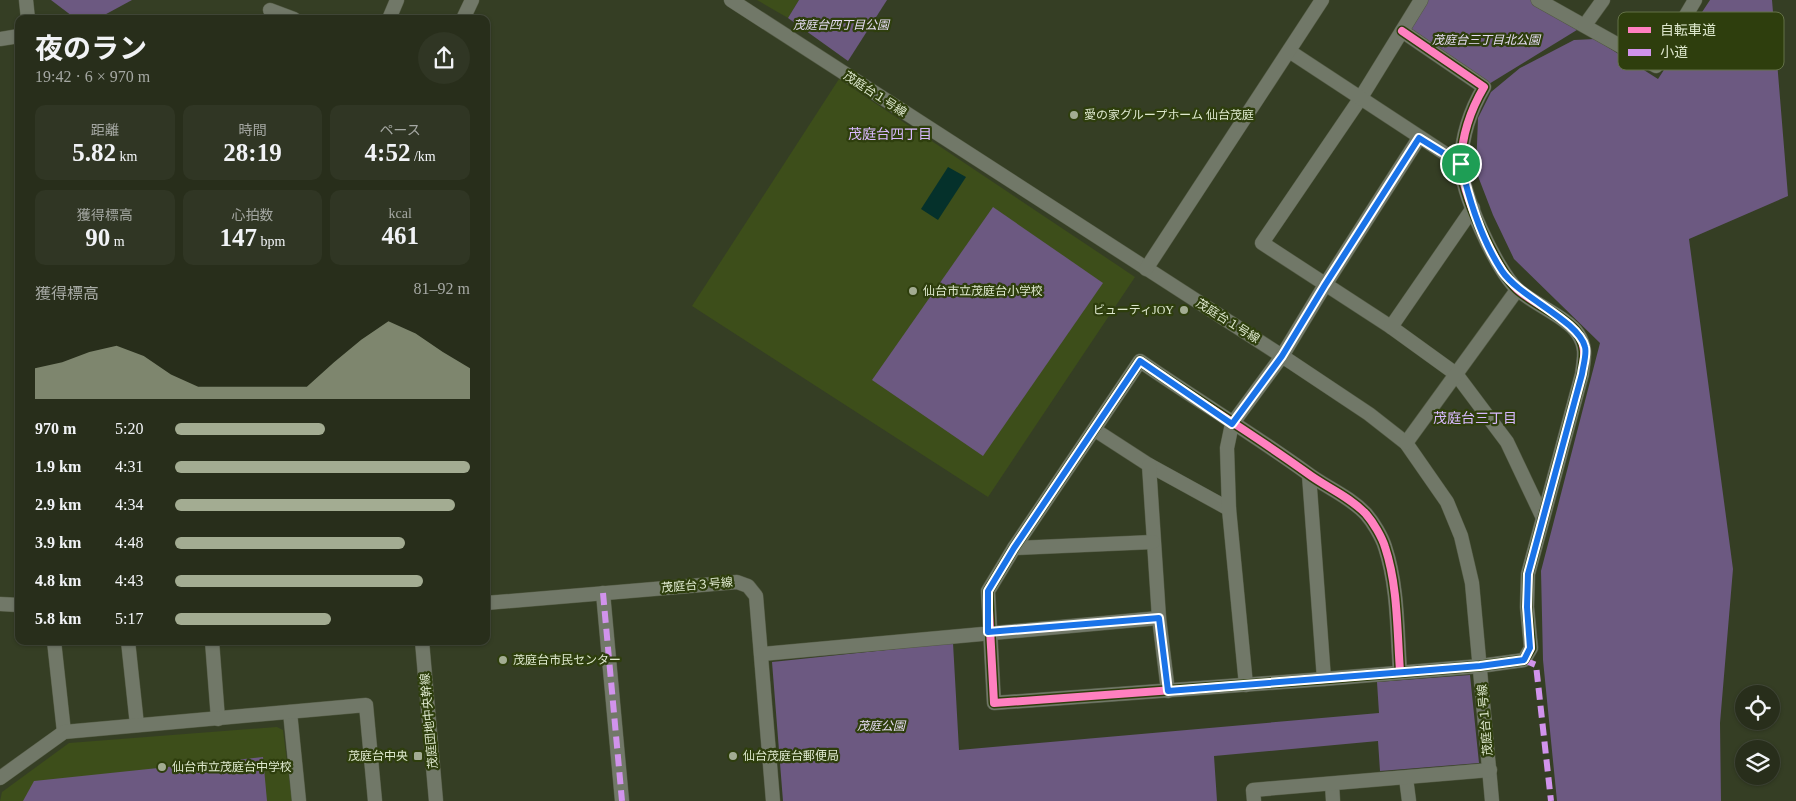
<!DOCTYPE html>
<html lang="ja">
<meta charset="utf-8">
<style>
body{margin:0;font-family:"Times New Roman","Noto Sans JP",serif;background:#303624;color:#f1f3f6;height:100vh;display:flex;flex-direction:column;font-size:19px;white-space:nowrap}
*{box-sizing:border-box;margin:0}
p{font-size:16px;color:#a5a8a3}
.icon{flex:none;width:28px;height:28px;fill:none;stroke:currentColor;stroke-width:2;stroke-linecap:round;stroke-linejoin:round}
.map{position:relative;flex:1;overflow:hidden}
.drawer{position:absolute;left:15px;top:15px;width:475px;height:630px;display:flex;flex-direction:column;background:#282e1b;border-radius:10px;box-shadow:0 1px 4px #0004,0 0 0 1px #444a3a}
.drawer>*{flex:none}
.buttons{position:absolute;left:1735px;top:685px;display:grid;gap:10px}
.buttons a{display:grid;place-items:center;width:45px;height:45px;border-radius:50%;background:#282e1b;box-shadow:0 1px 4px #0004,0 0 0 1px #444a3a;font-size:25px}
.pin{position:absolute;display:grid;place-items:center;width:42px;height:42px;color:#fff;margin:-21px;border:2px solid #fff;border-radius:50%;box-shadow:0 1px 5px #0007}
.round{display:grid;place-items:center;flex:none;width:52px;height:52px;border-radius:26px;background:#303624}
.head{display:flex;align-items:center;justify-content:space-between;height:85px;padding:0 20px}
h1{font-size:28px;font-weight:700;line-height:38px}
.stats{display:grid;grid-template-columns:repeat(3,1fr);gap:8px;height:85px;padding:5px 20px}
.stats div{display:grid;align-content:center;border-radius:10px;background:#303624;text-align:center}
.stats b{font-size:25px;font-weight:700}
.stats small{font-size:14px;font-weight:400}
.stats p{font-size:14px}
.chart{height:140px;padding:10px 20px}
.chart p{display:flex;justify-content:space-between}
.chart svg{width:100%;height:90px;margin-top:5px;fill:#a3ac92;opacity:.7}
ul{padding:0 20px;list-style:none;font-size:16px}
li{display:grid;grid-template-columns:80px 60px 1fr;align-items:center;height:38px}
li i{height:12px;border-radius:6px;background:#a3ac92}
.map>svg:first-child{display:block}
</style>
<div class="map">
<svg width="1796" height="801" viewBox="0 0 1796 801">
<rect width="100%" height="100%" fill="#353e24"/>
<g fill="#3d4e1a">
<polygon points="757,0 799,0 788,18"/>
<polygon points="839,79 1135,277 988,497 692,306"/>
<polygon points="277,727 283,730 292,801 0,801 2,792 69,743"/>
</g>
<g fill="#6c5981">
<polygon points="51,0 132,0 97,19 76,19"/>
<polygon points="799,0 887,0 848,61 788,18"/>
<polygon points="1421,0 1542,0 1585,25 1484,87 1402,31"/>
<polygon points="1710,0 1772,0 1788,196 1689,239 1733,569 1720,723 1721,801 1557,801 1543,660 1541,571 1600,343 1514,259 1493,215 1476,171 1478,118 1491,92 1520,68 1574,40 1595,39 1658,79"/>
<polygon points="993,207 1103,283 983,456 872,380"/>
<polygon points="953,643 959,750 1379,713 1377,682 1470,675 1479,763 1380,771 1378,741 1214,756 1217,801 783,801 772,662"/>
<polygon points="263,757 267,801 23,801 34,781"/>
</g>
<polygon fill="#05312b" points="948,167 966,177 938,220 921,209"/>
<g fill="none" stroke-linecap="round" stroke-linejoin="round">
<g stroke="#535a44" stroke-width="15">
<g id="minor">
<polyline points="26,0 28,19"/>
<polyline points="731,0 1282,356 1369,414 1406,443 1447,502 1461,536 1472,583 1492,801"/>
<polyline points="1421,0 1360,99 1262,243 1391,327 1456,374 1507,442 1543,518"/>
<polyline points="1538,0 1656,66 1695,0"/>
<polyline points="270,10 294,19"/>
<polyline points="389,19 397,0"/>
<polyline points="463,19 472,0"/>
<polyline points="1585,25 1603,0"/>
<polyline points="0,39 19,36"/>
<polyline points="1289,51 1461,164"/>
<polyline points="1146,269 1322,0"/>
<polyline points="1391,327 1473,208"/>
<polyline points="1095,430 1149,465 1229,509"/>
<polyline points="1406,443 1517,290"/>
<polyline points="1149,465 1159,618 1168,691"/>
<polyline points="1309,475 1324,679"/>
<polyline points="1014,548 1153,542"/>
<polyline points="603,593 622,801"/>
<polyline points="486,603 737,582 748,586 756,596 773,801"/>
<polyline points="0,604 19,605"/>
<polyline points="54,641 64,732"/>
<polyline points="128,641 137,725"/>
<polyline points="212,641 218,719"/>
<polyline points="422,641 436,801"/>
<polyline points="762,654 1159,618"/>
<path d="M1400,671c-3,-40 -2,-85 -15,-124 -3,-10 -12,-25 -19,-33 -17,-18 -39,-26 -59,-41 -54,-39 -112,-74 -167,-112l-126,187 -26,43 6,112 330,-24 156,-13 44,-6 7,-12 -4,-41 1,-33 54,-200c2,-16 5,-26 -4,-40 -10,-16 -46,-31 -61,-45 -21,-20 -57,-98 -56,-127 1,-27 10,-53 23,-75l-82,-56"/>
<polyline points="1246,685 1229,509 1227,448 1232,424 1282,356 1325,285 1419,138"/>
<polyline points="290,712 299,801"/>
<polyline points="0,778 64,732 366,705 375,801"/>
<polyline points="1406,778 1409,801"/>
<polyline points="1332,784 1333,801"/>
<polyline points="1254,801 1253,790 1490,770"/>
</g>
</g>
<use href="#minor" stroke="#717868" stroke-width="14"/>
<g stroke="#d193ec" stroke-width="6" stroke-dasharray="12 6" stroke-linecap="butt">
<polyline points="603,593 622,801"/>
<polyline points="1524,660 1536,665 1551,801"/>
</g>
<g stroke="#2e3e0d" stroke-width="11">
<path id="cycleway" d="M1400,671c-3,-40 -2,-85 -15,-124 -3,-10 -12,-25 -19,-33 -17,-18 -39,-26 -59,-41 -54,-39 -112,-74 -167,-112l-126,187 -26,43 6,112 330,-24 156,-13 44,-6 7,-12 -4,-41 1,-33 54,-200c2,-16 5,-26 -4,-40 -10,-16 -46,-31 -61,-45 -21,-20 -57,-98 -56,-127 1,-27 10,-53 23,-75l-82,-56"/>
</g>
<use href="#cycleway" stroke="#ff80c0" stroke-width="8"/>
</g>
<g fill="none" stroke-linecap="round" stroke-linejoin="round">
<g stroke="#fff" stroke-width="10">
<path id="route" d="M1419,138l42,26c8,36 20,75 41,107 18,27 76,49 83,76 2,7 -2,19 -3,27l-54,200 -1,33 3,41 -6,12 -44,6 -312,25 -9,-73 -171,14v-41l26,-43 126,-187 92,63 50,-68 43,-71z"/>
</g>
<use href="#route" stroke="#1a73e8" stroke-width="6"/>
</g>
<g fill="#a3ac92" stroke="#2e3e0d" stroke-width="2">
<circle cx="1074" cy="115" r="5"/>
<circle cx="913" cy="291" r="5"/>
<circle cx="1184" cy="310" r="5"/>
<circle cx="503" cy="660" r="5"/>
<rect x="413" y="751" width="10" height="10" rx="2.5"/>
<circle cx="733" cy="756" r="5"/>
<circle cx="162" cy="767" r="5"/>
</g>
<g text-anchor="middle" stroke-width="4.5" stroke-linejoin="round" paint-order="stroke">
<g font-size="12" font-style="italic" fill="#e5dcf2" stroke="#2e3e0d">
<text x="841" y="29">茂庭台四丁目公園</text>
<text x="1486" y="44">茂庭台三丁目北公園</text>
<text x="881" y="730">茂庭公園</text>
</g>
<g font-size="12" fill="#dee8ce" stroke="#2e3e0d">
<text transform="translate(875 94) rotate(33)" y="4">茂庭台１号線</text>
<text transform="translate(1228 321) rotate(32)" y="4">茂庭台１号線</text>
<text transform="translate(697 585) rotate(-5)" y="4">茂庭台３号線</text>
<text transform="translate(1485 720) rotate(-95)" y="4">茂庭台１号線</text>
<text transform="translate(429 721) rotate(-95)" y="4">茂庭団地中央幹線</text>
</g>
<g font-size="12" fill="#dee8ce" stroke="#2e3e0d" text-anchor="start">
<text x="1084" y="119">愛の家グループホーム 仙台茂庭</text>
<text x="923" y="295">仙台市立茂庭台小学校</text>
<text x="1174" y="314" text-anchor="end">ビューティJOY</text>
<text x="513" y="664">茂庭台市民センター</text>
<text x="408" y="760" text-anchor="end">茂庭台中央</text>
<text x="743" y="760">仙台茂庭台郵便局</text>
<text x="172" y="771">仙台市立茂庭台中学校</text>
</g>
<g font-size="14" fill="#d8b9fe" stroke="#2e3e0d">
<text x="890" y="139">茂庭台四丁目</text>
<text x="1475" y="423">茂庭台三丁目</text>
</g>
</g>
<rect x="1618" y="12" width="166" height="58" rx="8" fill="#2e3e0d" stroke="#637147" stroke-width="1"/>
<rect x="1628" y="27" width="23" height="6" fill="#ff80c0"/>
<rect x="1628" y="49" width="23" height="7" fill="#d193ec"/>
<g font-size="14" fill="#dee8ce">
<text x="1660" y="35">自転車道</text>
<text x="1660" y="57">小道</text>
</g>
</svg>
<div class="buttons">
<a><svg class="icon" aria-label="locate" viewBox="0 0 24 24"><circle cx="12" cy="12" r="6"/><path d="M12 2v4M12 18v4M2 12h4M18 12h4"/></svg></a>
<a><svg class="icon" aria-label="layers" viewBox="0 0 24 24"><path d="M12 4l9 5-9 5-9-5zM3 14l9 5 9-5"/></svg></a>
</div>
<div class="pin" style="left:1461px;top:164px;background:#1e9e55"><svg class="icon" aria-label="arrive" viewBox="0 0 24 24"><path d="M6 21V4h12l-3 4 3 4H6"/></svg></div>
<section class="drawer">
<div class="head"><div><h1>夜のラン</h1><p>19:42 · 6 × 970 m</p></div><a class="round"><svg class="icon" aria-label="share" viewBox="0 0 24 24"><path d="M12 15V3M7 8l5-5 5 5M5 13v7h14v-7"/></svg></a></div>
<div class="stats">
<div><p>距離</p><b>5.82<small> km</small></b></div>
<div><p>時間</p><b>28:19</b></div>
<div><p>ペース</p><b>4:52<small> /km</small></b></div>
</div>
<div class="stats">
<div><p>獲得標高</p><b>90<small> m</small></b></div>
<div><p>心拍数</p><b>147<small> bpm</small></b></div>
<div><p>kcal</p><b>461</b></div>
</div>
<div class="chart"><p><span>獲得標高</span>81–92 m</p>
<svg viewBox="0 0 160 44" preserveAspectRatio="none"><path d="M0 44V29L10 26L20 21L30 18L40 23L50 32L60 38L70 38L80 38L90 38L100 38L110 26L120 15L130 6L140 12L150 21L160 29V44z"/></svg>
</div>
<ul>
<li><b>970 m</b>5:20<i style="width:51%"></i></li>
<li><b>1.9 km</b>4:31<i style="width:100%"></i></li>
<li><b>2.9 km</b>4:34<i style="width:95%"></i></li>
<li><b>3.9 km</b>4:48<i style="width:78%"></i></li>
<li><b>4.8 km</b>4:43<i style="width:84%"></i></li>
<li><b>5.8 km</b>5:17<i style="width:53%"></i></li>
</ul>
</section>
</div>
